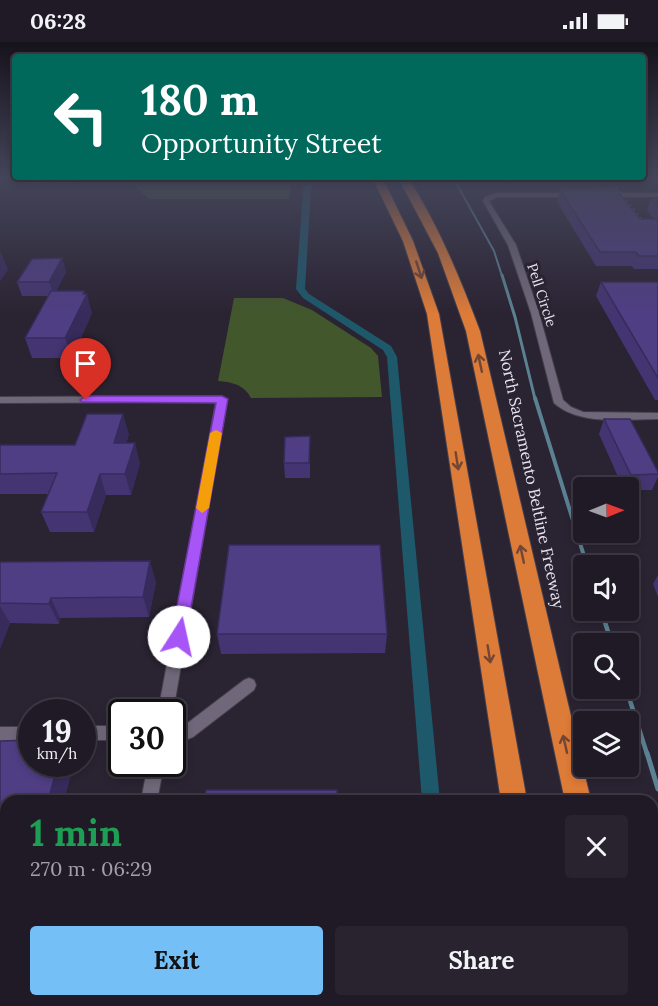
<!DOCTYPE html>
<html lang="en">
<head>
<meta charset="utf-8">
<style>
  :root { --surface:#201a26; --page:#28232e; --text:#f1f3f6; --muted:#a2a1a7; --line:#3d3843; --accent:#74c0f6 }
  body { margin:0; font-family:Lora,serif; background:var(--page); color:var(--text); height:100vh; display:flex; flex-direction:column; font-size:22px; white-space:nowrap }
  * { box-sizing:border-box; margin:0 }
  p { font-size:20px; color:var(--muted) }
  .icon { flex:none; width:33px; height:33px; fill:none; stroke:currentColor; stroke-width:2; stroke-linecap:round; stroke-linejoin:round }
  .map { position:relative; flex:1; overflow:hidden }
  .sheet { position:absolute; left:0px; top:753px; width:658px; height:212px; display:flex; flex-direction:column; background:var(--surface); border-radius:18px 18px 0 0; box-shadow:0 3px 9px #0003,0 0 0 2px var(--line) }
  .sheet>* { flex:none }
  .banner { position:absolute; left:12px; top:12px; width:634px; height:126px; border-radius:6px; box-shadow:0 3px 9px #0003,0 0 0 2px var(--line); background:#00695c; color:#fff; overflow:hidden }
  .needle { width:39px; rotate:89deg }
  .buttons { position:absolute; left:573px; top:435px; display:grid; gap:12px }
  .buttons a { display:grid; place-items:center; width:66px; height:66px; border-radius:6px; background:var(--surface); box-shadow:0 3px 9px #0003,0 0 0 2px var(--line); font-size:30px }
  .speed { position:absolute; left:18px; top:657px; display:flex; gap:12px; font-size:30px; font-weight:700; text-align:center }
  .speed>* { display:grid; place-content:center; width:78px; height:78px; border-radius:50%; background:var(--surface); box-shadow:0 3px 9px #0003,0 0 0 2px var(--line); line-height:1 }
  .speed small { font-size:15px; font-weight:400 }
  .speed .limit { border:3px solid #111; border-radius:9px; background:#fff; color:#111 }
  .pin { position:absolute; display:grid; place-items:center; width:51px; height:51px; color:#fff; margin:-62px -26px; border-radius:50% 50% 50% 0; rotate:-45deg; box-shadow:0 0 6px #0007 }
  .pin .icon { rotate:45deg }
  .me { position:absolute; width:66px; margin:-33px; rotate:10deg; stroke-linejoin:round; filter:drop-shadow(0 0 4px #0008) }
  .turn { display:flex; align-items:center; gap:21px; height:126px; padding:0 30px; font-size:27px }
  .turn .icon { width:78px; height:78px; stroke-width:2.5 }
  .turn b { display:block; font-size:42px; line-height:51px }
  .round { display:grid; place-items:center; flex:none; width:63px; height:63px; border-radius:6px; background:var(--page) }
  .summary { display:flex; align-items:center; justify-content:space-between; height:102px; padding:0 30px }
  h1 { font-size:36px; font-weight:700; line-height:45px; color:#1e9e55 }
  .primary-button { display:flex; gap:12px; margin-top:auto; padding:12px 30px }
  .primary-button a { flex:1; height:69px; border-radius:6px; background:var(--accent); color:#111; font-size:24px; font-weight:700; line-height:69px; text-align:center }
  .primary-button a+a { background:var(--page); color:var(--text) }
  .status { display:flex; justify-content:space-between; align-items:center; height:42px; padding:0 30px; background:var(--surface); direction:ltr }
  .status svg { height:16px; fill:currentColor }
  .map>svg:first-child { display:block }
  .green { fill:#42572c }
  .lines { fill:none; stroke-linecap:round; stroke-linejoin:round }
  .stream-far4 { stroke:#5a8292; stroke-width:2 }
  .stream-far3 { stroke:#5a8292; stroke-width:3 }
  .stream-far2 { stroke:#5a8292; stroke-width:4 }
  .stream-far1 { stroke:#5a8292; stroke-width:4.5 }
  .stream { stroke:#5a8292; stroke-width:5 }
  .canal { fill:#1d586b; fill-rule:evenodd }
  .minor-casing { stroke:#46404d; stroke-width:2 }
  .motorway-casing { stroke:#46404d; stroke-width:2 }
  .minor { fill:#70687a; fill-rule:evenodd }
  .motorway { fill:#dd7b38; fill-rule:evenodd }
  .rail { stroke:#8d8894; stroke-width:2; stroke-dasharray:1.5 4; stroke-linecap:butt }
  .wall { fill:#443572 }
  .shaded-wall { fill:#372b5c }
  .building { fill:#4f3e84; stroke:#372b5c; stroke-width:1.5 }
  .oneway { stroke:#724634 }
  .route { fill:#a855f7; stroke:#6d37a1; stroke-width:1.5 }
  .slow { fill:#f59e0b }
  .labels { text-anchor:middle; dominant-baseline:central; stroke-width:6; stroke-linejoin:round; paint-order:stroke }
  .far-street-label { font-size:14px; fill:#e8e4ee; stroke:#2a2332 }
  .street-label { font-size:16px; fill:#e8e4ee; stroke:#2a2332 }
</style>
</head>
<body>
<div class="status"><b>06:28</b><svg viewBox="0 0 49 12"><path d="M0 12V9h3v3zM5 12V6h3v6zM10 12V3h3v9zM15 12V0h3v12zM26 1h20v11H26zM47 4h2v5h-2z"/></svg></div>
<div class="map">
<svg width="658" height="964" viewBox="0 0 658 964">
  <rect width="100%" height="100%" fill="#2a2332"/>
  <path class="green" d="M114,137H292L289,157H149L132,141L128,140L19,142Z
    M234,256H283L312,268L371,306L378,314L382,355L251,356C244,343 233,340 218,339Z"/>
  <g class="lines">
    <path class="stream-far4" d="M454,137L494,209L502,234"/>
    <path class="stream-far3" d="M502,233L515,275L535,357"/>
    <path class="stream-far2" d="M535,356L584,514"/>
    <path class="stream-far1" d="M583,512L587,524
      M601,568L612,602
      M626,646L647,712"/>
    <path class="stream" d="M647,711L658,747"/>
    <path class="canal" d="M309,137H315L311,148L305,247L309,252L391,304L397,315L440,759H422L387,315L383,308L303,256L296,247L303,148Z
      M437,958H459V964H437Z"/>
    <g class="minor-casing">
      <path id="minor" d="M0,137H5L0,139Z
        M10,137H78L75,139L31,141Z
        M497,151H573L576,153L573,155H497L489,159L516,203L539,271L563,358L571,365L583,370L658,371V377C625,377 580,384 554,361L531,271L508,203L483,159L485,155Z
        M658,151V155H605L602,153L605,151Z
        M222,354L227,357L173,670H158L216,360L0,361V355Z
        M249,636L254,638L256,643L254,648L193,695L188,697H172V683H185L244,638Z
        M82,684H122V698H82Z
        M0,685H32V699H0Z
        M148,722H164L157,759H141Z
        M103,958H123L122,964H102Z"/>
    </g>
    <g class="motorway-casing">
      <path id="motorway" d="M373,137H383L413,199L439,272L527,759H501L427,272L403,199Z
        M399,137H409C439,185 460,236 480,289L591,759H565L466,289L438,211Z
        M531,958H561L562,964H532Z
        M612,958H642L644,964H614Z"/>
    </g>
    <use href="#minor" class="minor"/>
    <use href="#motorway" class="motorway"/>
    <path class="rail" d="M609,137L658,199"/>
  </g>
  <path class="wall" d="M560,148L640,177H654L647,168L651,156H658V227H634L632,224H596L557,160Z
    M62,216L66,230L56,249H84L92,271L72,316H32L25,296L49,254H22L17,240Z
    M601,240H658V358H655L596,254Z
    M604,377L658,430V435L652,448H628V446H623L599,392Z
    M129,392L126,401L140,421L131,453H106L94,490H50L41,470L48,452H0V403H75Z
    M310,394V436H285L284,421Z
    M0,520L156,540L149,575L60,576L59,582L10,581L0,607Z
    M658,533V555L653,542Z
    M217,592H387L385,611L221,612Z"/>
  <path class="shaded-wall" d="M1,210L8,228L0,239V211Z
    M62,216L66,230L54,254L49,240Z
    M84,249L86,254L87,252L92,271L72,316L65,296Z
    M123,372L129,392L120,421L114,401Z
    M135,401L140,421L131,453L125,432Z
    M100,432L106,453L94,490L87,470Z
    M150,519L156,540L149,575L143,555Z
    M51,556L60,576L59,582L49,562Z
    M0,564L10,581L0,607Z
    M58,722H74L64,759H48Z
    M6,842V958H11L9,964H0V862Z"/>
  <path class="building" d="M616,147L640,177H658V214H639L636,210H600L560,148Z
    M651,156H658V164Z
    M62,216L49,240H17L32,217Z
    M601,240H658V336Z
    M51,249H84L83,252H87L65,296H25Z
    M87,372H123L114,401H135L125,432H100L87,470H41L57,431L0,432V403H75Z
    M604,377H630L658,430V432L631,433Z
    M310,394L309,421H284L285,395Z
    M229,503H380L387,592H217Z
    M150,519L143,555L51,556L49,562L0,561V520Z
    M32,698V722H58L48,759H6V842L0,862V699Z
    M206,748H337V759H185L186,754H205Z
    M0,910H5L0,926Z"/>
  <defs><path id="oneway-shaft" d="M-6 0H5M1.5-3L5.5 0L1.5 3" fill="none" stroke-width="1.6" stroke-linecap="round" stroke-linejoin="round" transform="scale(1.5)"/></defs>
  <g class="oneway">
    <use href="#oneway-shaft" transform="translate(419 228) rotate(72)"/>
    <use href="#oneway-shaft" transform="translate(480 321) rotate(-102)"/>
    <use href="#oneway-shaft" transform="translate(457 419) rotate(81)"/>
    <use href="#oneway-shaft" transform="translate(522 512) rotate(-102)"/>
    <use href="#oneway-shaft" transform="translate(489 612) rotate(81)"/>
    <use href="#oneway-shaft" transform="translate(565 702) rotate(-103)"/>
  </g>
  <linearGradient id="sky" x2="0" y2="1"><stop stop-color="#17131c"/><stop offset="0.5" stop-color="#44455a"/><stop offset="1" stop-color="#44455a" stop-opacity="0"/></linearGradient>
  <rect width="658" height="272" fill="url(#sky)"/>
  <path class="route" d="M86,354H222L228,357L185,600L179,602L173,600L171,595L216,361L82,360L80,358Z"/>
  <path class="slow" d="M216,388L222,391L209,466L202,471L196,466L210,391Z"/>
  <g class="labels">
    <g class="far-street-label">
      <text transform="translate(542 253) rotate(72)">Pell Circle</text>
    </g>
    <g class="street-label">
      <text transform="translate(532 437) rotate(78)">North Sacramento Beltline Freeway</text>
    </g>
  </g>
</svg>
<div class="buttons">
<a><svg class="needle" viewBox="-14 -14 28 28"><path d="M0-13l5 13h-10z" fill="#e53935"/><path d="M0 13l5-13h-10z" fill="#a2a1a7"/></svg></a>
<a><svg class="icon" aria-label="sound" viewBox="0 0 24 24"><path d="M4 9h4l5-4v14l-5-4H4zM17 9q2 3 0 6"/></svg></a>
<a><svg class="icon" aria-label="search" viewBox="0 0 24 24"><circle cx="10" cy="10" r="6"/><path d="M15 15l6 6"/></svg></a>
<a><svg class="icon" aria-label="layers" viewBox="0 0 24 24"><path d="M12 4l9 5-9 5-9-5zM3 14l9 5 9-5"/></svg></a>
</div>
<div class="speed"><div>19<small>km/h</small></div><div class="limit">30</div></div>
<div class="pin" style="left:86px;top:358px;background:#d93025"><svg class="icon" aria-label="arrive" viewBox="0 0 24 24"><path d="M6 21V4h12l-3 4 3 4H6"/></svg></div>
<svg class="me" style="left:179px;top:595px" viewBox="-20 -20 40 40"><circle r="19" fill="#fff"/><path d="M0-13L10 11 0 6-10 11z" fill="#a855f7"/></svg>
<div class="banner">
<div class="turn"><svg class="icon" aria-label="left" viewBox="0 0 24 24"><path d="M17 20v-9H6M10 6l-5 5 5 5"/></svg><div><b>180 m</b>Opportunity Street</div></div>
</div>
<section class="sheet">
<div class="summary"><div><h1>1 min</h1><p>270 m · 06:29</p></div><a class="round"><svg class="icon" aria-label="close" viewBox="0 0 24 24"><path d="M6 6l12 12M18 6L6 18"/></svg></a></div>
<div class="primary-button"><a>Exit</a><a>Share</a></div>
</section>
</div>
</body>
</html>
